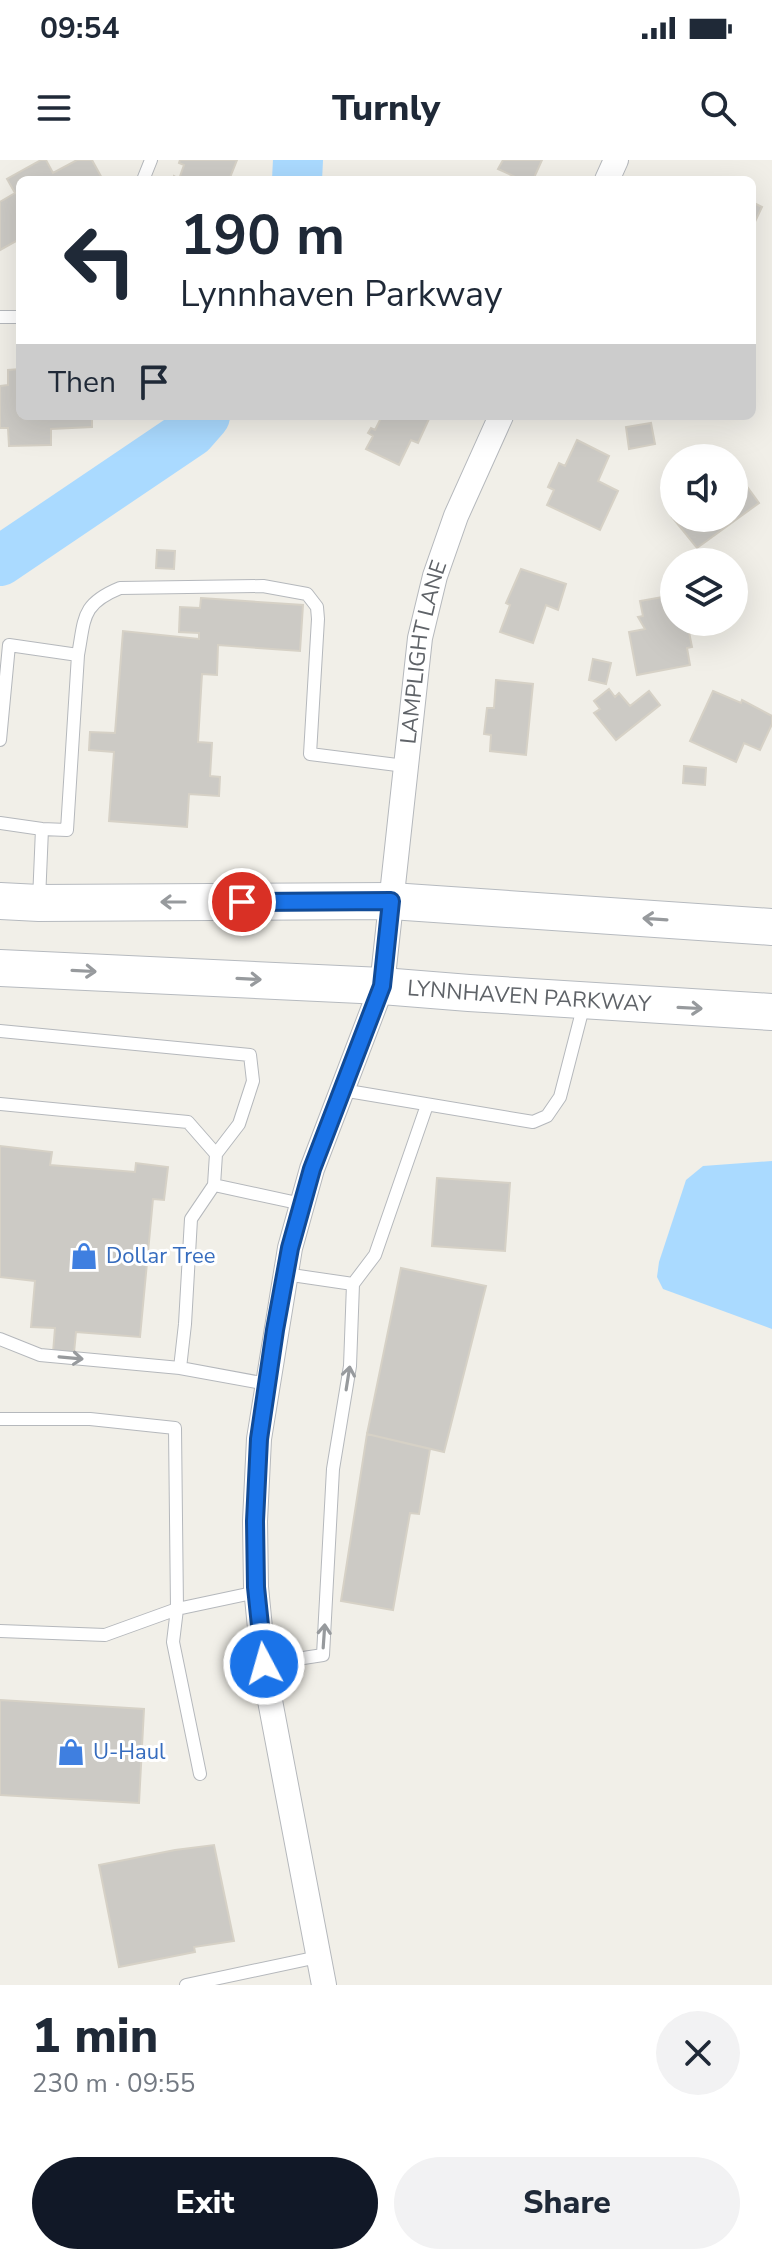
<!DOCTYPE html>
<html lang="en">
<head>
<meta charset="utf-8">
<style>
  :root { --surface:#fff; --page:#f2f2f3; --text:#1f2937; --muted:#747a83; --accent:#111827 }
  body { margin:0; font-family:"Nunito Sans",sans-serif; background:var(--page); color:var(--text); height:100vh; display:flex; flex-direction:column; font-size:30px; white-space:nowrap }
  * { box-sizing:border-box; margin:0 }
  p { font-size:26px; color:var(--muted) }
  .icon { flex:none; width:44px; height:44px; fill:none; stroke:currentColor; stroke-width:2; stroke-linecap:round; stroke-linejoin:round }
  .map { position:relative; height:1825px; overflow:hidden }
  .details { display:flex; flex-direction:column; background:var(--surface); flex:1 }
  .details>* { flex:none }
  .top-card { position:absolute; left:16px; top:16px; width:740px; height:244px; border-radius:12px; box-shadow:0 8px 32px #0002; background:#fff; color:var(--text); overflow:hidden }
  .buttons { position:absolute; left:660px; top:284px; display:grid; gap:16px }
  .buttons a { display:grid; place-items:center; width:88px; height:88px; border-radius:50%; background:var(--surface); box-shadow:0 8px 32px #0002; font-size:40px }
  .pin { position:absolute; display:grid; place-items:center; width:68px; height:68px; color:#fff; margin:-34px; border:4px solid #fff; border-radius:50%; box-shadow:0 2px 8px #0007 }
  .me { position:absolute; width:88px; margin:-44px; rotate:354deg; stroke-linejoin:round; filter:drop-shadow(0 0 6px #0008) }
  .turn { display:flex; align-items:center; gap:28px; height:168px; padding:0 32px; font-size:36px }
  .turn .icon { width:104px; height:104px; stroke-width:2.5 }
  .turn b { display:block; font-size:56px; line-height:68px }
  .then { display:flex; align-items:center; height:76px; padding:0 32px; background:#0003; gap:16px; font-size:30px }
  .round { display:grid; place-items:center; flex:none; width:84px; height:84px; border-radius:42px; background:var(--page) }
  .summary { display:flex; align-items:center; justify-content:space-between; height:136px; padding:0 32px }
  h1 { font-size:48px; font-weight:800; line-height:60px }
  .action { display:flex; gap:16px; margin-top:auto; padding:16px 32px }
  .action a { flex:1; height:92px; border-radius:48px; background:var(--accent); color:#fff; font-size:32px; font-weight:800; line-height:92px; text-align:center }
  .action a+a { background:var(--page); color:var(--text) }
  .status { display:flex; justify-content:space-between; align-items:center; height:56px; padding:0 40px; background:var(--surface); direction:ltr }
  .status svg { height:22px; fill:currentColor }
  header { display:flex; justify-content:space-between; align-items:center; height:104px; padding:0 32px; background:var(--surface); font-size:36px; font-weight:800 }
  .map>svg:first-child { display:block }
  .water { fill:#aadaff }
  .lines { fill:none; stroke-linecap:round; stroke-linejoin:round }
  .river { stroke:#aadaff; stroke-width:50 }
  .building { fill:#cccac5; stroke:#d6d1c6; stroke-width:2 }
  .service-casing { stroke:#b5b8bc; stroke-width:14 }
  .minor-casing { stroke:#b5b8bc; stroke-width:26 }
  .secondary-casing { stroke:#b6babf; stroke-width:38 }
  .service { stroke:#fff; stroke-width:12 }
  .minor { stroke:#fff; stroke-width:24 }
  .secondary { stroke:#fff; stroke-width:36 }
  .oneway { stroke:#979a9d }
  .route-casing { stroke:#114b97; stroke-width:20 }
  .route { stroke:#1a73e8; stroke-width:14 }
  .labels { text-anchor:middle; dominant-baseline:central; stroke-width:6; stroke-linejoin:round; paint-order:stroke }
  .street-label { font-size:22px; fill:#5f6368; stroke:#fff }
  .shop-label { font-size:22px; fill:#366cbe; stroke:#fff; text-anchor:start }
</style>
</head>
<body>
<div class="status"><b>09:54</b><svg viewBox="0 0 49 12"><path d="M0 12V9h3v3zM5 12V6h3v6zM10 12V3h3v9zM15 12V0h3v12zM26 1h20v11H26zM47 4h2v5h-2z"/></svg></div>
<header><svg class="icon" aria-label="menu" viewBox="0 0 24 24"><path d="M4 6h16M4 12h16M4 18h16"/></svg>Turnly<svg class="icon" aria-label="search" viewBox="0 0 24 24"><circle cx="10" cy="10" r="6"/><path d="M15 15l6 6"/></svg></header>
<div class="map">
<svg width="772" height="1825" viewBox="0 0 772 1825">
  <rect width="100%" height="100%" fill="#f1efe8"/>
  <path class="water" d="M772,1001V1169L663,1129L657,1117L659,1102L686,1020L703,1006Z"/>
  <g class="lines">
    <path class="river" d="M297,20L298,0
      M0,401L191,272L205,256"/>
  </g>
  <path class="building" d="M41,0H46L53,13L77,0H92L103,20H20V79L0,90V42L15,33L7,19Z
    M180,0H237L229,20H173L174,16L179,19L184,5L179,3Z
    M503,0H542L533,20H522L498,9Z
    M752,42L762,47L752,68Z
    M20,209V256H92V267L51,269V285L9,286L8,268H0V226L8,225V210Z
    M382,256H423L429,259L418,283L411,280L399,305L366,289L373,276L368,273L371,268L375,270Z
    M651,263L655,284L629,289L626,267Z
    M577,280L609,296L598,321L618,331L600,370L547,345L554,330L548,327L559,303L565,306Z
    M735,310L759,343L697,388L672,357L674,356V358H734Z
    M157,390L175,391L174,409L156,408Z
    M521,409L566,424L558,450L546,445L533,483L500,472L510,445L506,443Z
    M674,435V462H687L692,487L687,488L690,505L637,515L629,472L645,469L638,457L643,456L640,441Z
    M201,438L303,445L300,491L218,485L217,515L202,514L198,582L212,583L210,616L220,617L219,636L189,634L187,667L109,661L114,592L89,590L90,572L115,573L123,471L199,479V473L179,472L180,447L200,448Z
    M593,499L611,503L606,524L589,520Z
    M496,520L533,524L526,595L490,591L491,575L484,574L487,548H494Z
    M609,529L615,537L619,533L630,546L649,531L660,545L616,580L594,553L600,549L594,541Z
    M713,531L741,543L742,540L772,556V564L760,590L744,583L736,602L690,581Z
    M684,606L706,608L705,625L683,623Z
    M0,986L52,992L50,1005L135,1012L136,1003L168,1007L164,1040L153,1039L140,1177L76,1172L74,1193H53L55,1168L31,1167L35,1121L0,1117Z
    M437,1018L510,1023L505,1091L432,1086Z
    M401,1108L486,1126L444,1292L367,1274Z
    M367,1274L430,1289L419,1354L410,1353L393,1450L341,1441Z
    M0,1540L144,1549L139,1643L0,1635Z
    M214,1685L234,1781L194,1787L195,1792L119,1807L99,1705L175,1690Z"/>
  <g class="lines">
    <g class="service-casing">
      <path id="service" d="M143,20L151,0
        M0,157H20
        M78,495C85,458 81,444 120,428L263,426L307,434L317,447L318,459L310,594L405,606
        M0,580L9,485L78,495L67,670L42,669L0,663
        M39,740L42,669
        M0,871L250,895L253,921L239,964L216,994L214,1025L302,1044
        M342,930L533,962L547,956L560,937L584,844
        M0,944L188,962L216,994
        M353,1124L375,1095L427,945
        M0,1179L40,1195L180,1208L267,1224
        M180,1208L185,1164L191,1059L214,1025
        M0,1259H90L175,1268L177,1449L173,1482L200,1614
        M0,1471L105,1475L177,1449L257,1432
        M264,1504L323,1495L333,1309L350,1206L353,1124L285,1114
        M186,1825L318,1797"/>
    </g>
    <g class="minor-casing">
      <g id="minor">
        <path d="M607,20L616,0"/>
        <path id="s1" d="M324,1825L264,1509L256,1427L255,1361L259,1279L290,1088L312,1009L382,826L420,478L435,416L456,356L501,256"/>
      </g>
    </g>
    <g class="secondary-casing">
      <g id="secondary">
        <path d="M0,741L39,743L391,741L772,767"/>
        <path id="s2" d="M0,808L382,826L469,833L772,852"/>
      </g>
    </g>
    <use href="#service" class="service"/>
    <use href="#minor" class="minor"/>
    <use href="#secondary" class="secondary"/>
  </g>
  <defs><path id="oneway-shaft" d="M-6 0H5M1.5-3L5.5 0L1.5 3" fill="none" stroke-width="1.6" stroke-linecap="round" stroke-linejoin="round" transform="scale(2)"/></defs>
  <g class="oneway">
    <use href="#oneway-shaft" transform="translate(173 742) rotate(180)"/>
    <use href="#oneway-shaft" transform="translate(655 759) rotate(-176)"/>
    <use href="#oneway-shaft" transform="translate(84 811) rotate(3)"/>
    <use href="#oneway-shaft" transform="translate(249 819) rotate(3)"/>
    <use href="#oneway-shaft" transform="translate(690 848) rotate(3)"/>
    <use href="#oneway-shaft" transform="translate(71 1198) rotate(5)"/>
    <use href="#oneway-shaft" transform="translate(348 1218) rotate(-81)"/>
    <use href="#oneway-shaft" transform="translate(324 1476) rotate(-86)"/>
  </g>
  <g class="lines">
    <g class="route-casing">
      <path id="route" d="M242,742L391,741L382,826L312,1009L290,1088L275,1170L259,1279L255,1361L256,1427L264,1504"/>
    </g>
    <use href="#route" class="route"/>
  </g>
  <defs>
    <g id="shop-bare" transform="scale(2.16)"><path d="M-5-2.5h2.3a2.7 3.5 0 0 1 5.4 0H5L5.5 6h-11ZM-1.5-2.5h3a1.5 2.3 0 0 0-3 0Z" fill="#3f7fe0" stroke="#fff" stroke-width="2.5" paint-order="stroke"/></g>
  </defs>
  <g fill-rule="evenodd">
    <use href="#shop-bare" x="84" y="1096"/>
    <use href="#shop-bare" x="71" y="1592"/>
  </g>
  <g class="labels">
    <g class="street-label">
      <text stroke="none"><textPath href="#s1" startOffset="1360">LAMPLIGHT LANE</textPath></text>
      <text stroke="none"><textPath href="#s2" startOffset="530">LYNNHAVEN PARKWAY</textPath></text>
    </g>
    <g class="shop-label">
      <text x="106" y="1096">Dollar Tree</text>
      <text x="93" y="1592">U-Haul</text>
    </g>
  </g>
</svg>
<div class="buttons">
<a><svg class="icon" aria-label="sound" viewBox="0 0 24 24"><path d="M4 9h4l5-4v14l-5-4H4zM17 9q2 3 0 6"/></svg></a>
<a><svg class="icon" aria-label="layers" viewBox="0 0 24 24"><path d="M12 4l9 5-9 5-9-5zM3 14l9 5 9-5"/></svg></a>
</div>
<div class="pin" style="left:242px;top:742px;background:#d93025"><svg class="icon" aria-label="arrive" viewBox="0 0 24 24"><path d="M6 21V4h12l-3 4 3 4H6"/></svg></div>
<svg class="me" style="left:264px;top:1504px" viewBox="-20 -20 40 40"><circle r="17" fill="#1a73e8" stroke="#fff" stroke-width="3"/><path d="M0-11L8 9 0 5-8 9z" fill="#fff"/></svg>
<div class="top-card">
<div class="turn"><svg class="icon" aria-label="left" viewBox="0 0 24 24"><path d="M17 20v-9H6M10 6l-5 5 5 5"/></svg><div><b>190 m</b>Lynnhaven Parkway</div></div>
<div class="then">Then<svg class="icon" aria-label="arrive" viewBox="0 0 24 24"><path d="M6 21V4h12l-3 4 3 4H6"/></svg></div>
</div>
</div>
<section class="details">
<div class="summary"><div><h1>1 min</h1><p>230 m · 09:55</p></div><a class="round"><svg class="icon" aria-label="close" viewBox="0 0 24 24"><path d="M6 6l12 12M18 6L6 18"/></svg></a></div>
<div class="action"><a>Exit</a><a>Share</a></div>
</section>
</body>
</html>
